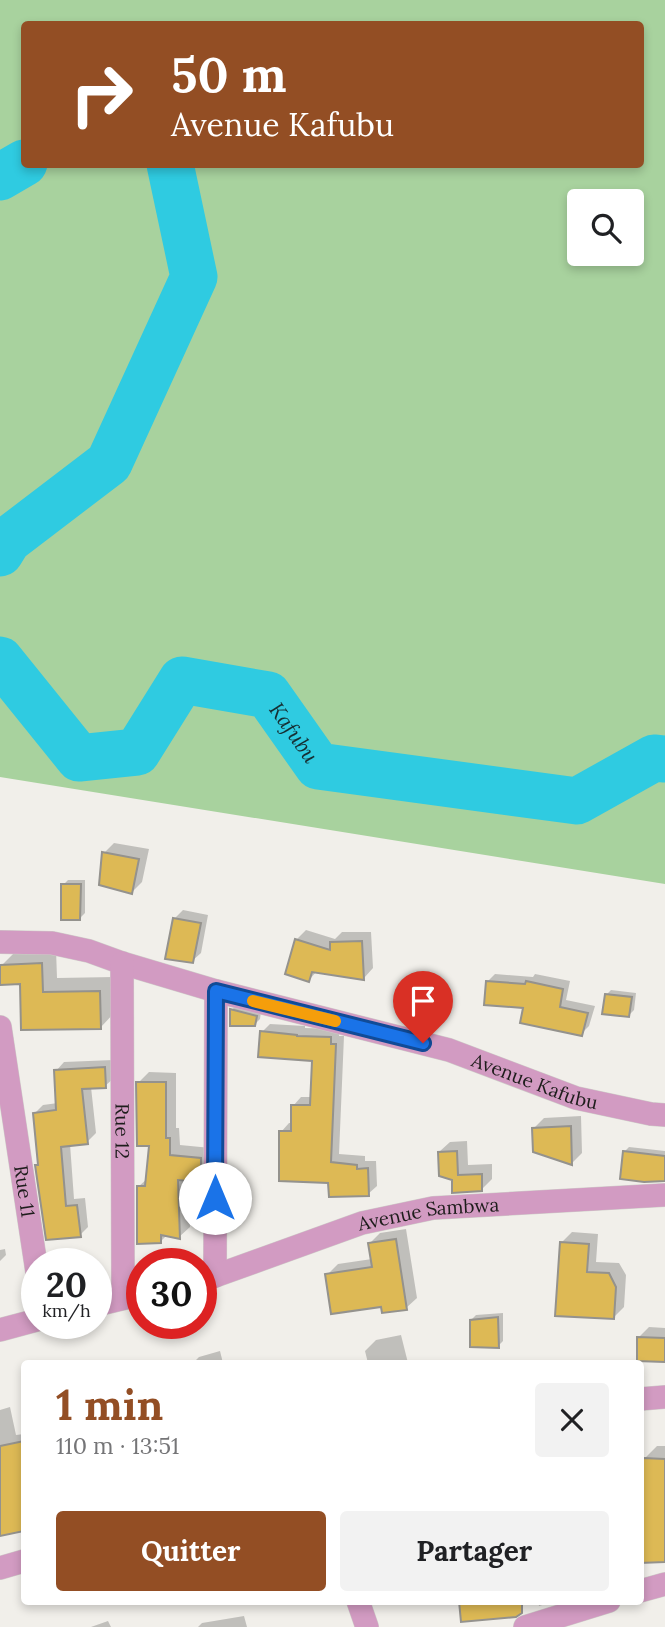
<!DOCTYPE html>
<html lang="fr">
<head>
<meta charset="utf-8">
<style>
  :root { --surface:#fff; --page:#f2f2f2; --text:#202124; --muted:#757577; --accent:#934e24 }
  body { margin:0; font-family:Lora,serif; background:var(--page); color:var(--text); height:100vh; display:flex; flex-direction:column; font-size:26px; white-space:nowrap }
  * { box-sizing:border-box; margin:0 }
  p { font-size:23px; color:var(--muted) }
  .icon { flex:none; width:38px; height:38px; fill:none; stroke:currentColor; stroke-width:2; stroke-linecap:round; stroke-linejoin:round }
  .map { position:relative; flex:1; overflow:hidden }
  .sheet { position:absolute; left:21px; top:1360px; width:623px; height:245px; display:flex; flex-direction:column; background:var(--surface); border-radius:7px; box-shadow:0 4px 10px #0003 }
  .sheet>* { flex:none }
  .banner { position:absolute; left:21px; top:21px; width:623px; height:147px; border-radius:7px; box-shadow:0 4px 10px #0003; background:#934e24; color:#fff; overflow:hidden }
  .fabs { position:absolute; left:567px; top:189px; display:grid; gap:14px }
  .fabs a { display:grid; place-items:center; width:77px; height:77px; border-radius:7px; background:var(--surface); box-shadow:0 4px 10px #0003; font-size:35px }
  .speed { position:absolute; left:21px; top:1248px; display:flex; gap:14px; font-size:35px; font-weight:700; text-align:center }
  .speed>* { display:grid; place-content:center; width:91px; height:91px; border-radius:50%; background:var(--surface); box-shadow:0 4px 10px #0003; line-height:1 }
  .speed small { font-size:18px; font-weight:400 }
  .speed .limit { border:10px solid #d22; background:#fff; color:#111 }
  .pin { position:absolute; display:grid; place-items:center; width:60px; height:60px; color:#fff; margin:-72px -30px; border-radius:50% 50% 50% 0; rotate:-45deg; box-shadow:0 0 7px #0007 }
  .pin .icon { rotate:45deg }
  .me { position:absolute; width:77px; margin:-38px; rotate:0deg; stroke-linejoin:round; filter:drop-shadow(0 0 5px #0008) }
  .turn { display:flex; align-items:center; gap:24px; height:147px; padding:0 35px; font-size:32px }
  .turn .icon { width:91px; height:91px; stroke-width:2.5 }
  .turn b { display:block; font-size:49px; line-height:60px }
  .round { display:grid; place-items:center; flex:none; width:74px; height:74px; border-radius:7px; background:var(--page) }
  .headline { display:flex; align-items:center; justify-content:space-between; height:119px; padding:0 35px }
  h1 { font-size:42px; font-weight:700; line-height:52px; color:var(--accent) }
  .primary-button { display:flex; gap:14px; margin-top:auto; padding:14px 35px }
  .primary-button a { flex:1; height:80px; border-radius:7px; background:var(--accent); color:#fff; font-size:28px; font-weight:700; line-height:80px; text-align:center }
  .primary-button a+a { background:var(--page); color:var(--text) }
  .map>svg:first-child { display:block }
  .green { fill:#a8d29e; fill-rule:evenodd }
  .shadow { fill:#0003 }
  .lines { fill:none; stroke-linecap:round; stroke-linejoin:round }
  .river { stroke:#2fcbe1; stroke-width:47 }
  .building { fill:#ddb955; stroke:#94928d; stroke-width:2 }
  .street-casing { stroke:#cfcdc9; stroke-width:24 }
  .street { stroke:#d29bc2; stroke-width:23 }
  .route-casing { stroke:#114b97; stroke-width:18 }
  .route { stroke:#1a73e8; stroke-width:12 }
  .slow { stroke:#f59e0b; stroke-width:12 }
  .labels { text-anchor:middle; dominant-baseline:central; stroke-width:7; stroke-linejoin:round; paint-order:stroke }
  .street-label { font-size:19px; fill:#1e1d1c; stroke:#fefcf7 }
  .water-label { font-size:21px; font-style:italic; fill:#162e32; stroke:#fefcf7 }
</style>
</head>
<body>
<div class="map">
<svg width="665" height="1627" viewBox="0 0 665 1627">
  <rect width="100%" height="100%" fill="#f1efea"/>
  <path class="green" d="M0,0H665V884L0,777ZM24,24H640V164H24ZM579,201H632V254H579Z"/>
  <path class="shadow" d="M114,843L149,849L142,882L132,892L104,853Z
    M68,880H85V913L80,918L63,885Z
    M183,910L208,915L201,953L192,961L174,919Z
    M306,930L335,939L342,932H371L373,968L364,978L317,971L309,980L296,940Z
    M56,949L57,978L114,977L115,1012L101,1027L22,982L1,966L15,952Z
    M495,974L533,977L535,974L570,981L566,1000L595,1006L589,1026L581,1034L525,1006L487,982Z
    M611,990L636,993L634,1010L629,1015L606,995Z
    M236,1005L261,1011L260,1019L255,1024L232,1010Z
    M270,1024L305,1026V1028L339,1029V1036H344L339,1154L365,1156V1161H376L377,1186L368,1194L330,1182L281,1132L289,1123H293V1106L301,1097H312L314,1060L262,1032Z
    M113,1060L114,1078L105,1086L91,1087L96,1133L87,1142L70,1144L74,1199L85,1198L88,1227L80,1235L37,1166L40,1163L35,1113L43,1105L58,1103L56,1071L64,1062Z
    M149,1072L176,1073V1128H179L180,1145L211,1148V1169L201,1180L188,1179L190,1227L179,1237L167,1235L161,1241L138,1187L148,1178L151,1145L138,1083Z
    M581,1116L582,1153L572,1163L534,1128L544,1118Z
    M467,1141L468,1165L492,1164V1179L482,1189L454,1179L439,1152L450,1142Z
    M629,1147L665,1151V1180L624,1152Z
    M406,1229L417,1298L406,1308L383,1305L327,1275L338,1264L372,1259L370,1243L380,1233Z
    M572,1232L598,1234L596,1262L619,1263L626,1275L624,1307L614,1317L561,1243Z
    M5,1249L6,1255L0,1261V1250Z
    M503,1313V1341L498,1346L471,1320L476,1315Z
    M649,1327L665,1328V1360L638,1338Z
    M401,1335L408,1363H368L365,1351L376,1340Z
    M220,1351L223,1363H193L199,1357Z
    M10,1407L16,1435L24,1434V1529L0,1534V1410Z
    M657,1446H665V1561L644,1459Z
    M538,1601H555L539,1606Z
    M244,1616L247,1627H198L202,1623Z
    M108,1621L111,1627H91Z"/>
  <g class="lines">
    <g class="river">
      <path d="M0,177L24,163"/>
      <path d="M0,553L8,540L109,463L194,277L170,164"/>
      <path id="s1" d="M0,660L79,758L137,752L182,680L268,695L318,766L577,801L654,758L665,759"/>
    </g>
  </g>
  <path class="building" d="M102,852L139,859L132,894L99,885Z
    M61,884H81L80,920H61Z
    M173,918L201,923L193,963L165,959Z
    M295,939L330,950V942L362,941L364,980L312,972L309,982L285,974Z
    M42,963L43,992L100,991L101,1029L21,1030L20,984L0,985V965Z
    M486,981L525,984L526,981L563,989L560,1007L588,1013L582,1036L520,1023L523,1008L484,1005Z
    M605,994L632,997L629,1017L602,1014Z
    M230,1009L257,1016L255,1026H230Z
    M260,1031L297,1035V1036L331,1037V1044H336L331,1162L357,1165V1169L368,1168L369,1196L329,1197L328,1183L279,1181V1131H291V1105H310L312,1061L258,1057Z
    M105,1067L106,1088L82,1089L88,1144L61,1147L66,1206L77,1205L81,1237L46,1240L35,1165H38L33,1113L56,1110L54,1070Z
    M136,1082H166V1138H170V1155L201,1158V1182L178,1180L180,1239L161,1235V1243L137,1244V1186H145L149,1146H137Z
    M571,1126L572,1165L533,1152L532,1128Z
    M457,1151L458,1175L482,1174V1191L452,1193V1180L439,1176L438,1152Z
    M623,1151L665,1156V1181L644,1182L620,1179Z
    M396,1239L407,1310L382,1313L381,1307L331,1314L325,1274L372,1267L368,1243Z
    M560,1242L589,1244L587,1272L609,1273L616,1287L614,1319L555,1316Z
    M498,1317L499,1348L470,1347V1320Z
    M637,1337L665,1338V1362L637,1361Z
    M24,1441V1531L0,1536V1446Z
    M643,1458L665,1459V1562L640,1563V1489H642Z
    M459,1601H522V1613L516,1617L461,1622Z"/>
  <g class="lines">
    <g class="street-casing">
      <g id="street">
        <path id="s2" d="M0,942L52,943L89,951L122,963L216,991L449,1050L576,1098L651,1114L665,1115"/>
        <path id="s3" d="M122,963L123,1298"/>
        <path id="s4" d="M0,1027L37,1272"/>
        <path d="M215,1276L216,991"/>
        <path id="s5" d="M201,1279L215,1276L362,1223L433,1208L665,1195"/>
        <path d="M96,1305L142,1294"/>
        <path d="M0,1330L37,1320"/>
        <path d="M640,1399L665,1397"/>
        <path d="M0,1568L24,1561"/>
        <path d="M640,1591L665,1584"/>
        <path d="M358,1601L367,1627"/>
        <path d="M525,1627L609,1601"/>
      </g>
    </g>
    <use href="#street" class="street"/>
  </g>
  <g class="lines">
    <g class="route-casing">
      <path id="route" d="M215,1198L216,991L423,1043"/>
    </g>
    <use href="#route" class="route"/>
    <path class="slow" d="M253,1001L335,1021"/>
  </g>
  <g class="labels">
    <g class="street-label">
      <text stroke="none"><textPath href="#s2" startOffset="555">Avenue Kafubu</textPath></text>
      <text stroke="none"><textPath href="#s3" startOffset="168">Rue 12</textPath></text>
      <text stroke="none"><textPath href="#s4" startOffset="166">Rue 11</textPath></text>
      <text stroke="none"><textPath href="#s5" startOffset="238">Avenue Sambwa</textPath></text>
    </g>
    <g class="water-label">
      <text stroke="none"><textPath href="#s1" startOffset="402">Kafubu</textPath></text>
    </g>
  </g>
</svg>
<div class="fabs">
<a><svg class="icon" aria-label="search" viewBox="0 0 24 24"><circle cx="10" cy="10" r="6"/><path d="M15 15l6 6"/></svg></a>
</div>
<div class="speed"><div>20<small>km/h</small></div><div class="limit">30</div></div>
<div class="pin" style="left:423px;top:1043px;background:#d93025"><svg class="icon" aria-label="arrive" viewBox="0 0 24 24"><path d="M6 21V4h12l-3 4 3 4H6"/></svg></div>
<svg class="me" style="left:215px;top:1198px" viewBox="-20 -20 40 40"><circle r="19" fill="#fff"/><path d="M0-13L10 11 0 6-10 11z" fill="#1a73e8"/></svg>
<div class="banner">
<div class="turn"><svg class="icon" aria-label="right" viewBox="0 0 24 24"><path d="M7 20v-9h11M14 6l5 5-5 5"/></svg><div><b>50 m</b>Avenue Kafubu</div></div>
</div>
<section class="sheet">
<div class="headline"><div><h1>1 min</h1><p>110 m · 13:51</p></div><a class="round"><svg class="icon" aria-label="close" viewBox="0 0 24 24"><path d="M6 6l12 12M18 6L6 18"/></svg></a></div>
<div class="primary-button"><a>Quitter</a><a>Partager</a></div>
</section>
</div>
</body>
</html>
